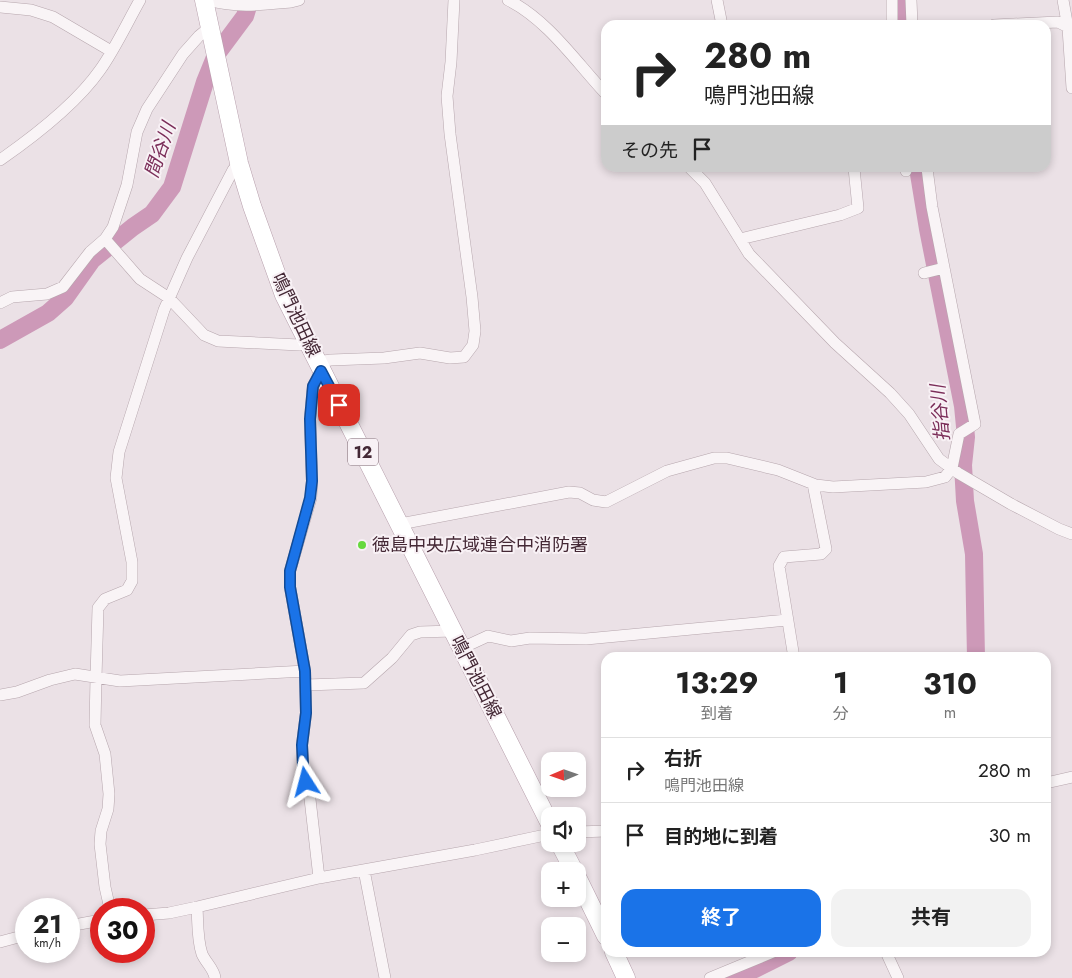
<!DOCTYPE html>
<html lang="ja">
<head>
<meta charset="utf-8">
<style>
  :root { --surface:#fff; --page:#f2f2f2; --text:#222; --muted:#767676; --line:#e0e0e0; --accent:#1a73e8 }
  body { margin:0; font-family:Jost,"Noto Sans JP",sans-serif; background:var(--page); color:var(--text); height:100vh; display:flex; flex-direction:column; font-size:19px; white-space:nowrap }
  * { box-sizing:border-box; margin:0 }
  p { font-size:16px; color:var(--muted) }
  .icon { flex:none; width:28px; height:28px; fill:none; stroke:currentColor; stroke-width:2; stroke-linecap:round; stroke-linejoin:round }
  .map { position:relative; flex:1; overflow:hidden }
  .details { position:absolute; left:601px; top:652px; width:450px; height:305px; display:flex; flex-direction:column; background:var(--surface); border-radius:15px; box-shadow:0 2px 8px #0003 }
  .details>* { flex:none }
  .banner { position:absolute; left:601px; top:20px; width:450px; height:152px; border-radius:15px; box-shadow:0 2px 8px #0003; background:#fff; color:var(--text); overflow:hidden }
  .needle { width:32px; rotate:268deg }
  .controls { position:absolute; left:541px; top:752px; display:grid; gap:10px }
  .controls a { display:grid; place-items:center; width:45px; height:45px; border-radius:10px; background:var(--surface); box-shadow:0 2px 8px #0003; font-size:25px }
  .speed { position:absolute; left:15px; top:898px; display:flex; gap:10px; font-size:25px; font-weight:700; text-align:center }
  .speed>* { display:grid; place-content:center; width:65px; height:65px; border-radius:50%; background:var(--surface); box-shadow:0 2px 8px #0003; line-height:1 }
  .speed small { font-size:12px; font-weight:400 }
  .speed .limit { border:8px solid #d22; background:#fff; color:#111 }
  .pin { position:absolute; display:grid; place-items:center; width:42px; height:42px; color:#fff; margin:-21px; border-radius:10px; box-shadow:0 2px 8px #0006 }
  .me { position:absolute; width:55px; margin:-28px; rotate:351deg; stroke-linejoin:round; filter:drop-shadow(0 0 4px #0008) }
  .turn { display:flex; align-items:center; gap:18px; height:105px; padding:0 20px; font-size:22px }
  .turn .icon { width:65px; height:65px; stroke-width:2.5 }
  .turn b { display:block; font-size:35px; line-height:42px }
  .then { display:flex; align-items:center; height:48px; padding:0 20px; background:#0003; gap:10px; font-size:19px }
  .eta { display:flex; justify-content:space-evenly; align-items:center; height:85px; text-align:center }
  .eta b { font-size:30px; font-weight:700; line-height:35px }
  .primary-button { display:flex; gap:10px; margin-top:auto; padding:10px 20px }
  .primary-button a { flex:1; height:58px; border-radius:15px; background:var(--accent); color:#fff; font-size:20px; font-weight:700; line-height:58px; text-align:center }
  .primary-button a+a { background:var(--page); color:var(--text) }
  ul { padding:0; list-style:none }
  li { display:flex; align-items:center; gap:15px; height:65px; padding:0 20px; border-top:1px solid var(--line) }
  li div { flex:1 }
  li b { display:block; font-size:19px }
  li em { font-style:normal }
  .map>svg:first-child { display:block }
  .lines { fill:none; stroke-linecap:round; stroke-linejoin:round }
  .river { stroke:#cd99b8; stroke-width:18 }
  .street-casing { stroke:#b6a6ad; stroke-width:12 }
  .primary-casing { stroke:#b79fac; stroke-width:19 }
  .street { stroke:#f9f4f6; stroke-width:11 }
  .primary { stroke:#fff; stroke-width:18 }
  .route-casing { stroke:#114b97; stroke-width:12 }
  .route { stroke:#1a73e8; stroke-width:9 }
  .poi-dot { fill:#66d93d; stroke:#f8f1f5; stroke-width:2 }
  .labels { text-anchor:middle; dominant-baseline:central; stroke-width:4; stroke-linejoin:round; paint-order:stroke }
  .shield { fill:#f8f1f5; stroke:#7a646f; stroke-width:1 }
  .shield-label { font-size:16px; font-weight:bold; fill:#442835 }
  .street-label { font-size:18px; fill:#442835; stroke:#f8f1f5 }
  .poi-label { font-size:18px; fill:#442835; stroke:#f8f1f5; text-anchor:start }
  .water-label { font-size:19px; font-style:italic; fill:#7b2e59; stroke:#f8f1f5 }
</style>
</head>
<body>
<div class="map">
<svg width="1072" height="978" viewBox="0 0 1072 978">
  <rect width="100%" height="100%" fill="#ebe1e6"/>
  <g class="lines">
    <path class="river" d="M902,0V25
      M918,168L928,229L963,406L966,437L963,465L965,501L974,554L976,658
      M0,340L48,313L65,298L92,260L133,227L152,214L172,187L205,82L216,55L245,16L250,0
      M730,978L755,969L789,952"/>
    <g class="street-casing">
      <path id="street" d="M207,0C238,8 260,5 291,2L299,0
        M508,0C548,20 576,62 606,94
        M717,0L722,25
        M892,0V25
        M911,0L912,25
        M1063,0L1068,28L1072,88
        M0,7L31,10L53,17L111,51
        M994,25L1058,22L1072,29
        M0,160C33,137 77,103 100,70C115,49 127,23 140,0
        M690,168L705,183L749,254L835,343L890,393L909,414L939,459L958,473L1011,504L1059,529L1072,534
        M906,168V171
        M105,239L140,279L169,298L204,335L218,341L299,345L307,342
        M740,239L840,215L858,208L854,168
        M924,273L944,268
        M0,303L12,297L47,294L63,287L90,252L105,239L113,227L127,185L137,132L147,109L183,54L199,36L210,27
        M317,362L331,360L384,358L420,353L450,358L464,357L473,345L475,331L472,297L450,134L447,96L451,62L454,0
        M400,524L569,492L580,493L593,500L606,502L667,471L714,458H727L778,470L816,485L833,487L926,482L945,477L952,468L959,434L975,424L932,207L927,168
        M462,648L488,636L511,641L530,638L586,639L787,620
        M794,658L779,566L784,557L821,554L826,549L814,489L816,485
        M306,685L364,683L392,658L411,635L420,632L453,631
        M0,695L17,692L50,680L75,674L120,681L305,671
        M1046,783L1072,777
        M578,832L606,831
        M364,870L385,978
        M319,878L310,799L303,765L302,745L306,713L305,671L290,587V571L311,498L312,481L310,419L313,386L321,371
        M197,907C198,922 197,939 202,954C206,963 214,969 215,978
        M110,909L105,887L100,844L101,831L108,809L109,794L105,754L95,725L96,678L98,608L105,599L127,590L132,581V562L116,478L119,452L164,310L187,258L233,170L239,163
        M144,915L169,913L197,907L319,878L475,850L550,834
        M69,926L101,920
        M0,942L26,935
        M886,952L898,978
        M710,978L773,952"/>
    </g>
    <g class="primary-casing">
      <path id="primary" d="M204,0L239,163L252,206L284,295L550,824
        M560,844L574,871
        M578,879L606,936
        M614,952L626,978"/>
    </g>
    <use href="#street" class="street"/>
    <use href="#primary" class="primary"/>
  </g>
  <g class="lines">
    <g class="route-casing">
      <path id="route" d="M306,782L303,765L302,745L306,713L305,671L290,587V571L310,498L312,481L310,419L313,386L321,371L339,405"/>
    </g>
    <use href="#route" class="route"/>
  </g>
  <circle class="poi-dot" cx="362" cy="545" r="5"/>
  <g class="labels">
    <rect class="shield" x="348" y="438.5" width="30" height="27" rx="4"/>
    <g class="shield-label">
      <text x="363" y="452">12</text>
    </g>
    <g class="street-label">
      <text transform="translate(296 315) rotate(65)">鳴門池田線</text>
      <text transform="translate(476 677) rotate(63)">鳴門池田線</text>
    </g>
    <g class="poi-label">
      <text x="372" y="545">徳島中央広域連合中消防署</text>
    </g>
    <g class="water-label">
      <text transform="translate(160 150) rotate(-71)">間谷川</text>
      <text transform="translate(940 413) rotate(-95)">指谷川</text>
    </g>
  </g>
</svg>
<div class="controls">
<a><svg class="needle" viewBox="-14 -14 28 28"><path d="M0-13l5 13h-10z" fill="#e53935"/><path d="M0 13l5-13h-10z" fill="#767676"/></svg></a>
<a><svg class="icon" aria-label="sound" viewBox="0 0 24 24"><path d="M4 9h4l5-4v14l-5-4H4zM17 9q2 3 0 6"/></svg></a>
<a>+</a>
<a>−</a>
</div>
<div class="speed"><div>21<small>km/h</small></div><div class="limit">30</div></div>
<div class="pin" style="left:339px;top:405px;background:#d93025"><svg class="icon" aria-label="arrive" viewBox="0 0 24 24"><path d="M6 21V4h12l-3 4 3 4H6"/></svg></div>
<svg class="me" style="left:306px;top:782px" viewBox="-20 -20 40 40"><path d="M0-17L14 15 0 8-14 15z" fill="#1a73e8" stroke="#fff" stroke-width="4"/></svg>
<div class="banner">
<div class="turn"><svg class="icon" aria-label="right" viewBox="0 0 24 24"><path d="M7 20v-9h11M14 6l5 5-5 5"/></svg><div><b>280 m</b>鳴門池田線</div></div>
<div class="then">その先<svg class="icon" aria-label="arrive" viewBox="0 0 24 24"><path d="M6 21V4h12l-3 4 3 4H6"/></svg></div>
</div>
<section class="details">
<div class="eta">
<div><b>13:29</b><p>到着</p></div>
<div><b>1</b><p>分</p></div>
<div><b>310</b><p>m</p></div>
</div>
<ul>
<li><svg class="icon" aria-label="right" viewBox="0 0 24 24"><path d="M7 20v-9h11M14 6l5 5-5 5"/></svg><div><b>右折</b><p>鳴門池田線</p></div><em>280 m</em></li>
<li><svg class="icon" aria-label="arrive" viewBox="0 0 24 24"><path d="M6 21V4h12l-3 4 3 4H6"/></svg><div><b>目的地に到着</b></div><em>30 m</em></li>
</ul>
<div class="primary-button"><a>終了</a><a>共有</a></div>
</section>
</div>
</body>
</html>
